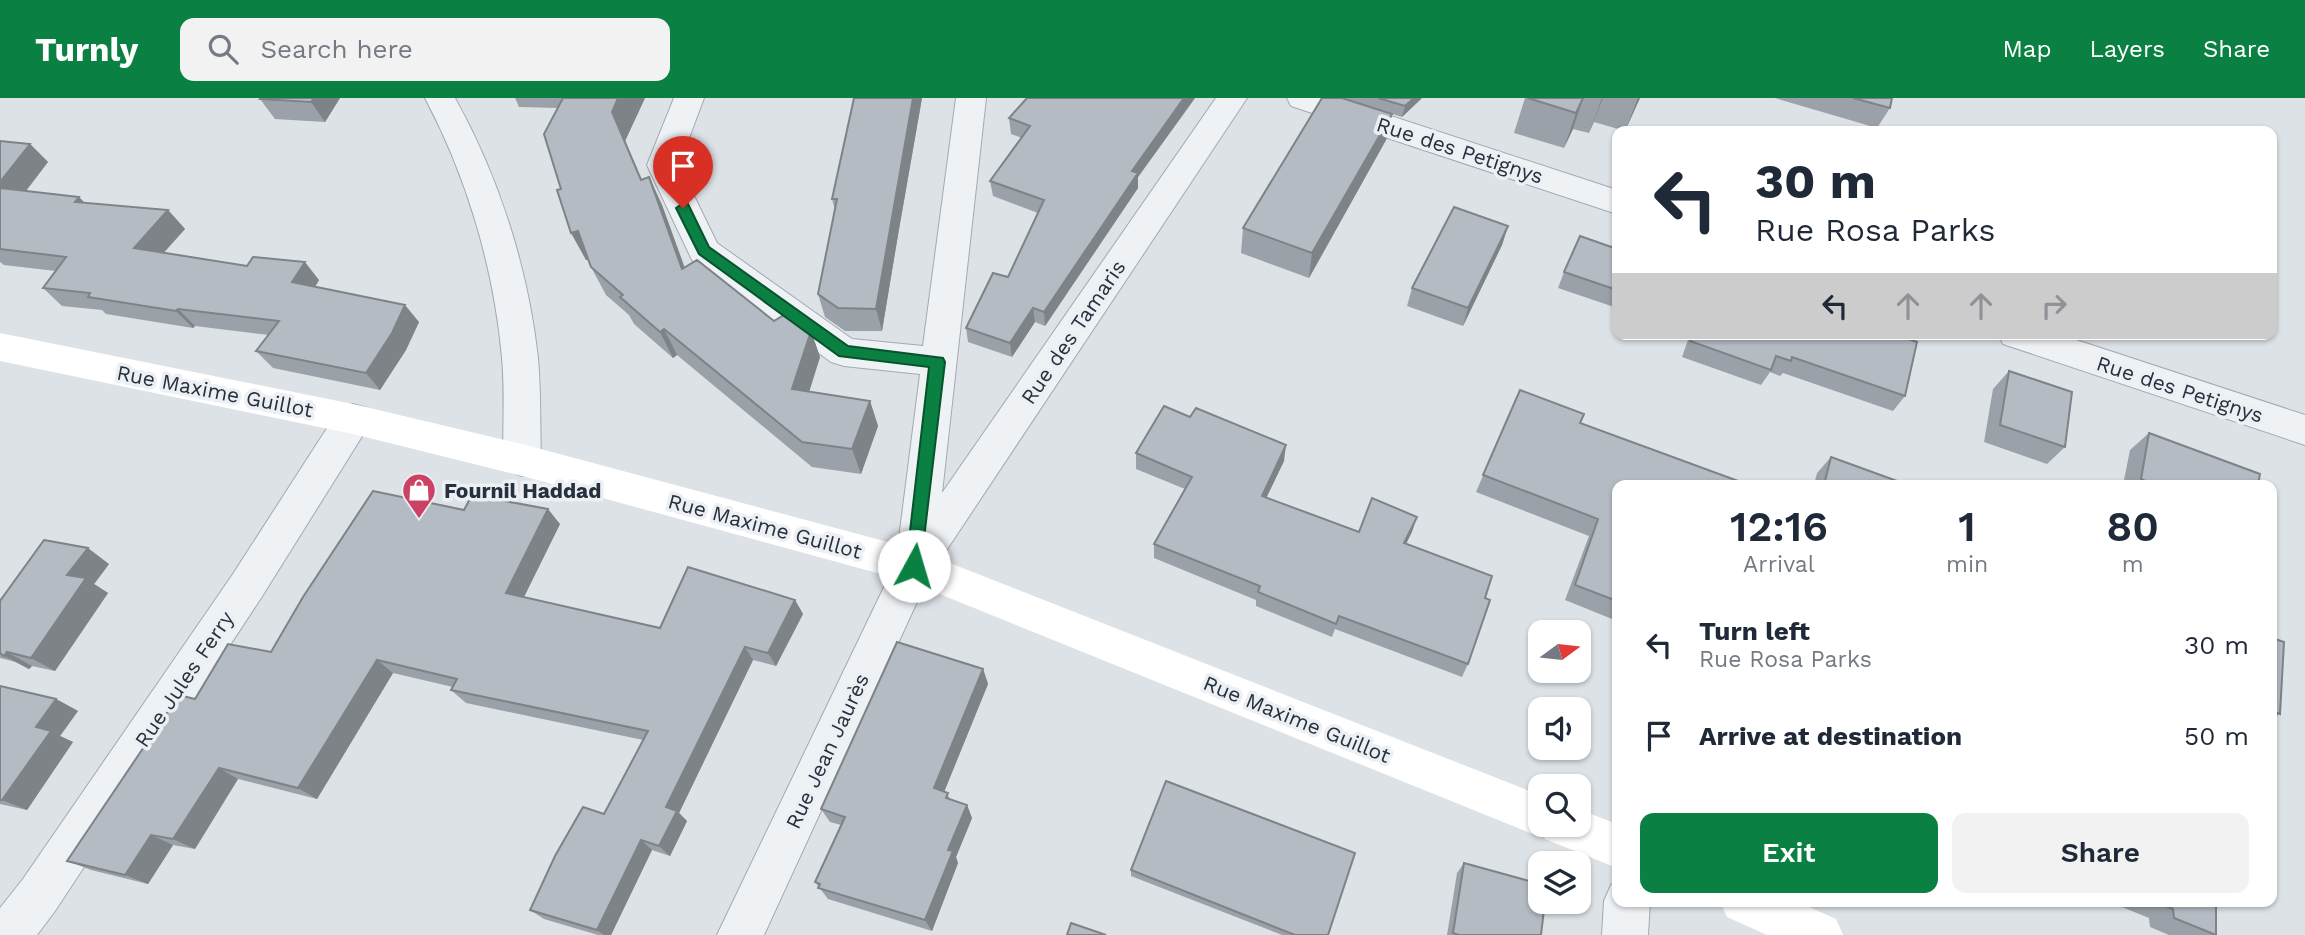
<!DOCTYPE html>
<html lang="en">
<head>
<meta charset="utf-8">
<style>
  :root { --surface:#fff; --page:#f2f2f3; --text:#1f2937; --muted:#747a83; --accent:#0b8043 }
  body { margin:0; font-family:"Work Sans",sans-serif; background:var(--page); color:var(--text); height:100vh; display:flex; flex-direction:column; font-size:26px; white-space:nowrap }
  * { box-sizing:border-box; margin:0 }
  p { font-size:23px; color:var(--muted) }
  .icon { flex:none; width:38px; height:38px; fill:none; stroke:currentColor; stroke-width:2; stroke-linecap:round; stroke-linejoin:round }
  .map { position:relative; flex:1; overflow:hidden }
  .side { position:absolute; left:1612px; top:382px; width:665px; height:427px; display:flex; flex-direction:column; background:var(--surface); border-radius:14px; box-shadow:0 2px 5px #0004 }
  .side>* { flex:none }
  .guide { position:absolute; left:1612px; top:28px; width:665px; height:214px; border-radius:14px; box-shadow:0 2px 5px #0004; background:#fff; color:var(--text); overflow:hidden }
  .needle { width:46px; rotate:75deg }
  .tools { position:absolute; left:1528px; top:522px; display:grid; gap:14px }
  .tools a { display:grid; place-items:center; width:63px; height:63px; border-radius:14px; background:var(--surface); box-shadow:0 2px 5px #0004; font-size:35px }
  .pin { position:absolute; display:grid; place-items:center; width:60px; height:60px; color:#fff; margin:-72px -30px; border-radius:50% 50% 50% 0; rotate:-45deg; box-shadow:0 0 7px #0007 }
  .pin .icon { rotate:45deg }
  .me { position:absolute; width:77px; margin:-38px; rotate:6deg; stroke-linejoin:round; filter:drop-shadow(0 0 5px #0008) }
  .turn { display:flex; align-items:center; gap:24px; height:147px; padding:0 28px; font-size:32px }
  .turn .icon { width:91px; height:91px; stroke-width:2.5 }
  .turn b { display:block; font-size:49px; line-height:60px }
  .lanes { display:flex; align-items:center; height:66px; padding:0 28px; background:#0003; justify-content:center; gap:35px; direction:ltr }
  .lanes .off { opacity:.35 }
  .eta { display:flex; justify-content:space-evenly; align-items:center; height:119px; text-align:center }
  .eta b { font-size:42px; font-weight:600; line-height:49px }
  .cta { display:flex; gap:14px; margin-top:auto; padding:14px 28px }
  .cta a { flex:1; height:80px; border-radius:14px; background:var(--accent); color:#fff; font-size:28px; font-weight:600; line-height:80px; text-align:center }
  .cta a+a { background:var(--page); color:var(--text) }
  ul { padding:0; list-style:none }
  li { display:flex; align-items:center; gap:21px; height:91px; padding:0 28px }
  li div { flex:1 }
  li b { display:block; font-size:26px }
  li em { font-style:normal }
  header { display:flex; align-items:center; gap:42px; box-sizing:border-box; height:98px; padding:0 35px; background:var(--accent); color:#fff }
  header strong { font-size:33px }
  nav { display:flex; gap:38px; margin-inline-start:auto; font-size:24px }
  .search { width:490px; height:63px; background:var(--page); display:flex; align-items:center; gap:18px; box-sizing:border-box; padding:0 24px; border-radius:14px; color:var(--muted); font-size:26px }
  .map>svg:first-child { display:block }
  .lines { fill:none; stroke-linecap:round; stroke-linejoin:round }
  .street-casing { stroke:#a3a9b1; stroke-width:2 }
  .street { fill:#eff2f5; fill-rule:evenodd }
  .secondary { fill:#fff; fill-rule:evenodd }
  .wall { fill:#9ba1a8 }
  .shaded-wall { fill:#7e8388 }
  .building { fill:#b4bbc3; stroke:#7e8388; stroke-width:2 }
  .route { fill:#0b8043; stroke:#07532c; stroke-width:2 }
  .labels { text-anchor:middle; dominant-baseline:central; stroke-width:7; stroke-linejoin:round; paint-order:stroke }
  .street-label { font-size:21px; fill:#27313d; stroke:#ecf0f4 }
  .poi-label { font-size:21px; font-weight:bold; fill:#27313d; stroke:#ecf0f4; text-anchor:start }
</style>
</head>
<body>
<header>
<strong>Turnly</strong>
<div class="search"><svg class="icon" aria-label="search" viewBox="0 0 24 24"><circle cx="10" cy="10" r="6"/><path d="M15 15l6 6"/></svg>Search here</div>
<nav><a>Map</a><a>Layers</a><a>Share</a></nav>
</header>
<div class="map">
<svg width="2305" height="837" viewBox="0 0 2305 837">
  <rect width="100%" height="100%" fill="#dde2e7"/>
  <g class="lines">
    <g class="street-casing">
      <path id="street" d="M425,0H455C499,79 528,170 538,260C541,294 540,328 541,362L535,373L522,378L509,373L503,362C503,328 505,294 502,260C494,170 467,79 425,0Z
        M674,0H704L679,67L717,145L852,241L923,248L956,0H986L942,395L1216,0H1247L928,480L764,837H717L896,464L920,276L844,268L831,264L692,162L647,67Z
        M1287,0H1336L1617,92V116L1291,8Z
        M1998,236H2058L2305,317V347L2003,246Z
        M353,306L366,310L371,321L366,332L261,500L55,813L37,837H0V810L23,781L233,476L340,310Z
        M1617,784V803H1650L1648,837H1602L1604,803L1611,787Z"/>
    </g>
    <use href="#street" class="street"/>
    <path class="secondary" d="M0,235L353,306L522,346L914,451L1540,697V726H1578V711L1617,726V770L1545,741L1544,738L1540,739L910,484L522,378L353,336L0,263Z
      M1720,803H1796L1836,821L1843,837H1767L1727,819Z"/>
  </g>
  <path class="wall" d="M340,0L325,24L275,21L260,1Z
    M515,0H645L625,43L641,82L649,79L662,107L685,170L774,223L811,233L820,259L809,293L870,303L878,328L861,376L812,369L677,257L673,260L634,226L629,217L606,197L591,169L588,162H586L561,91L558,10L519,9Z
    M854,0H922L898,137L882,233H845L825,219L818,196L835,112L832,101Z
    M1027,0H1195L1138,79V90L1045,228L1035,224L1012,259L968,244L966,230L1008,179L1038,115L993,98L990,83L1022,40L1011,36L1009,20Z
    M1343,0H1422L1402,19Z
    M1525,0H1640L1625,33L1594,24L1589,35L1573,31L1564,50L1514,35Z
    M1775,0H1892L1890,10L1877,30Z
    M1392,16L1386,42L1309,180L1241,155L1243,130Z
    M0,43L30,46L48,64L26,93L79,99L84,105L168,112L185,131L163,155L319,182L315,189L419,224L406,252L380,292L273,270L256,253L269,237L195,228L193,230L106,216L102,212L62,208L43,190L56,173L4,167L0,164Z
    M1508,128L1502,147L1463,228L1407,208L1412,190Z
    M1617,151V210L1558,190L1564,174Z
    M1690,236H1895L1905,298L1893,313L1783,275L1780,278L1770,274L1761,287L1682,259Z
    M2009,273L2065,349L2047,366L1984,344L1993,291Z
    M1520,292L1580,325L1617,387V523L1565,502L1589,438L1476,394Z
    M2149,335L2258,387H2123L2130,352Z
    M1136,355L1284,363L1266,400L1359,434L1417,419L1406,446L1485,500L1468,566L1462,579L1335,531L1332,539L1256,508V502L1154,460V446L1185,391L1136,371Z
    M1831,359L1908,387H1814L1817,375Z
    M464,412L560,426L524,499L660,530L795,502L803,516L776,568L753,562L679,715L687,723L670,758L652,752L611,837H598L544,821L530,812L604,716L643,642L466,605L451,592L453,589L393,575L317,701L238,681L195,751L173,747L148,786L91,772L67,763L195,601L271,554Z
    M109,466L94,486L108,495L55,573L32,568L29,571L16,564L0,560V503Z
    M2272,540L2280,616L2272,620Z
    M983,571L988,586L944,694L951,701L967,707L972,720L956,759L958,765L932,833L828,801L815,784L841,727L830,724L821,711Z
    M0,588L56,601L78,613L60,638L73,644L27,712L0,706Z
    M1464,765L1541,837H1447L1457,775Z
    M1131,772L1328,837H1282L1131,778Z
    M2107,803H2216V837H2169L2150,829L2149,820Z"/>
  <path class="shaded-wall" d="M314,0H340L325,24L311,4Z
    M618,0H645L625,43L654,110L612,14Z
    M913,0H922L898,137L882,233L876,211Z
    M1184,0H1195L1138,79V90L1045,228L1044,214L1132,73Z
    M1414,0H1422L1402,19L1405,8Z
    M1583,0L1573,31L1564,50L1576,15Z
    M1602,0H1603L1589,35Z
    M1638,0H1640L1625,33Z
    M1392,16L1386,42L1309,180L1312,155Z
    M30,46L48,64L14,108L0,94V84Z
    M649,79L662,107L695,199L682,171Z
    M79,99L97,117L75,104Z
    M168,112L185,131L152,168L134,150Z
    M1508,128L1502,147L1463,228L1468,210Z
    M578,133L593,161L586,162L571,135Z
    M305,164L319,182L307,202L292,184Z
    M405,207L419,224L406,252L380,292L366,275Z
    M1033,210L1035,224L1012,259L1010,245Z
    M178,211L195,228L193,230L176,213Z
    M664,231L677,257L673,260L660,234Z
    M811,233L820,259L802,317L792,291Z
    M870,303L878,328L861,376L852,351Z
    M1286,347L1284,363L1260,413L1262,398Z
    M548,411L560,426L519,509L506,495Z
    M1417,419L1412,434L1399,460L1404,445Z
    M88,450L109,466L94,486L108,495L55,573L31,560L67,477Z
    M795,502L803,516L776,568L768,555Z
    M745,549L753,562L679,715L687,723L670,758L659,748L666,709Z
    M7,554L32,568L29,571L4,558Z
    M377,562L393,575L317,701L298,690Z
    M983,571L988,586L940,704L934,690Z
    M56,601L78,613L60,638L73,644L27,712L2,702L36,629Z
    M219,670L238,681L195,751L173,741Z
    M967,707L972,720L956,759L958,765L932,833L925,822L948,752Z
    M151,737L173,747L148,786L125,777Z
    M641,742L652,752L611,837H604L597,832Z"/>
  <path class="building" d="M261,0H314L311,4L260,1Z
    M563,0H618L612,14L641,82L649,79L682,171L697,162L774,223L787,215L811,233L792,291L870,303L852,351L802,344L664,231L660,234L620,199L623,197L591,169L578,133L571,135L557,92L561,91L544,36Z
    M854,0H913L876,211L838,210L818,196L837,101H832Z
    M1027,0H1184L1132,73L1138,75L1044,214L1033,210L1010,245L966,230L993,175L1008,179L1044,102L990,83L1030,28L1009,20Z
    M1322,0H1342L1392,16L1312,155L1243,130Z
    M1378,0H1414L1405,8Z
    M1528,0H1583L1576,15Z
    M1853,0H1892L1890,10Z
    M0,43L30,46L0,84Z
    M0,90L79,99L75,104L168,112L134,150L247,168L253,159L305,164L292,184L405,207L392,235L366,275L256,253L279,223L178,211L176,213L88,199L90,195L43,190L66,159L0,151Z
    M1454,109L1508,128L1468,210L1412,190Z
    M1580,138L1617,151V192L1564,174Z
    M1693,236H1895L1917,244L1905,298L1792,259L1791,263L1776,258L1771,272L1690,243Z
    M2009,273L2072,294L2065,349L2000,327Z
    M1520,292L1584,316L1580,325L1749,387H1617V503L1575,487L1598,421L1483,377Z
    M1164,308L1190,319L1196,310L1286,347L1262,398L1359,434L1372,400L1417,419L1404,445L1492,478L1485,500L1490,502L1468,566L1339,518L1336,526L1258,494L1260,488L1154,446L1192,379L1136,355Z
    M2149,335L2260,376L2258,387H2154L2141,381Z
    M1831,359L1908,387H1824Z
    M373,393L464,412L472,397L548,411L506,495L660,530L688,469L795,502L768,555L745,549L666,709L677,713L659,748L641,742L597,832L530,812L555,758L583,709L604,716L648,633L451,592L457,581L377,562L298,690L219,670L173,741L151,737L125,777L67,763L179,597L195,601L228,546L271,554L303,499Z
    M44,442L88,450L67,477L86,480L31,560L7,554L4,558L0,555V503Z
    M2272,540L2284,544L2280,616L2272,613Z
    M897,544L983,571L934,690L948,695L946,700L967,707L948,752L953,753L925,822L818,790L820,786L815,784L845,719L821,711Z
    M0,588L56,601L36,629L51,633L2,702H0Z
    M1166,683L1355,755L1328,837H1295L1131,772Z
    M1464,765L1540,786V803H1545L1541,837H1459L1453,835Z
    M2154,803H2216V837L2174,820L2173,811Z
    M1071,825L1106,837H1067Z"/>
  <path class="route" d="M683,105L688,106L709,149L848,248L943,260L945,264L920,474H908L906,468L929,269L839,258L699,156L676,110Z"/>
  <defs>
    <g id="shop-pin" transform="scale(1.75)"><path d="M0 17L-7.5 6A9.5 9.5 0 1 1 7.5 6Z" fill="#cc4264" stroke="#ecf0f4"/><path d="M-5-2.5h2.3a2.7 3.5 0 0 1 5.4 0H5L5.5 6h-11ZM-1.5-2.5h3a1.5 2.3 0 0 0-3 0Z" fill="#fff"/></g>
  </defs>
  <g fill-rule="evenodd">
    <use href="#shop-pin" x="419" y="392"/>
  </g>
  <g class="labels">
    <g class="street-label">
      <text transform="translate(1460 52) rotate(18)">Rue des Petignys</text>
      <text transform="translate(1073 234) rotate(-56)">Rue des Tamaris</text>
      <text transform="translate(2180 291) rotate(18)">Rue des Petignys</text>
      <text transform="translate(215 293) rotate(11)">Rue Maxime Guillot</text>
      <text transform="translate(765 428) rotate(15)">Rue Maxime Guillot</text>
      <text transform="translate(184 581) rotate(-56)">Rue Jules Ferry</text>
      <text transform="translate(1297 621) rotate(22)">Rue Maxime Guillot</text>
      <text transform="translate(827 653) rotate(-65)">Rue Jean Jaurès</text>
    </g>
    <g class="poi-label">
      <text x="444" y="392">Fournil Haddad</text>
    </g>
  </g>
</svg>
<div class="tools">
<a><svg class="needle" viewBox="-14 -14 28 28"><path d="M0-13l5 13h-10z" fill="#e53935"/><path d="M0 13l5-13h-10z" fill="#747a83"/></svg></a>
<a><svg class="icon" aria-label="sound" viewBox="0 0 24 24"><path d="M4 9h4l5-4v14l-5-4H4zM17 9q2 3 0 6"/></svg></a>
<a><svg class="icon" aria-label="search" viewBox="0 0 24 24"><circle cx="10" cy="10" r="6"/><path d="M15 15l6 6"/></svg></a>
<a><svg class="icon" aria-label="layers" viewBox="0 0 24 24"><path d="M12 4l9 5-9 5-9-5zM3 14l9 5 9-5"/></svg></a>
</div>
<div class="pin" style="left:683px;top:110px;background:#d93025"><svg class="icon" aria-label="arrive" viewBox="0 0 24 24"><path d="M6 21V4h12l-3 4 3 4H6"/></svg></div>
<svg class="me" style="left:914px;top:468px" viewBox="-20 -20 40 40"><circle r="19" fill="#fff"/><path d="M0-13L10 11 0 6-10 11z" fill="#0b8043"/></svg>
<div class="guide">
<div class="turn"><svg class="icon" aria-label="left" viewBox="0 0 24 24"><path d="M17 20v-9H6M10 6l-5 5 5 5"/></svg><div><b>30 m</b>Rue Rosa Parks</div></div>
<div class="lanes"><svg class="icon" aria-label="left" viewBox="0 0 24 24"><path d="M17 20v-9H6M10 6l-5 5 5 5"/></svg><svg class="icon off" aria-label="ahead" viewBox="0 0 24 24"><path d="M12 20V5M6 11l6-6 6 6"/></svg><svg class="icon off" aria-label="ahead" viewBox="0 0 24 24"><path d="M12 20V5M6 11l6-6 6 6"/></svg><svg class="icon off" aria-label="right" viewBox="0 0 24 24"><path d="M7 20v-9h11M14 6l5 5-5 5"/></svg></div>
</div>
<section class="side">
<div class="eta">
<div><b>12:16</b><p>Arrival</p></div>
<div><b>1</b><p>min</p></div>
<div><b>80</b><p>m</p></div>
</div>
<ul>
<li><svg class="icon" aria-label="left" viewBox="0 0 24 24"><path d="M17 20v-9H6M10 6l-5 5 5 5"/></svg><div><b>Turn left</b><p>Rue Rosa Parks</p></div><em>30 m</em></li>
<li><svg class="icon" aria-label="arrive" viewBox="0 0 24 24"><path d="M6 21V4h12l-3 4 3 4H6"/></svg><div><b>Arrive at destination</b></div><em>50 m</em></li>
</ul>
<div class="cta"><a>Exit</a><a>Share</a></div>
</section>
</div>
</body>
</html>
